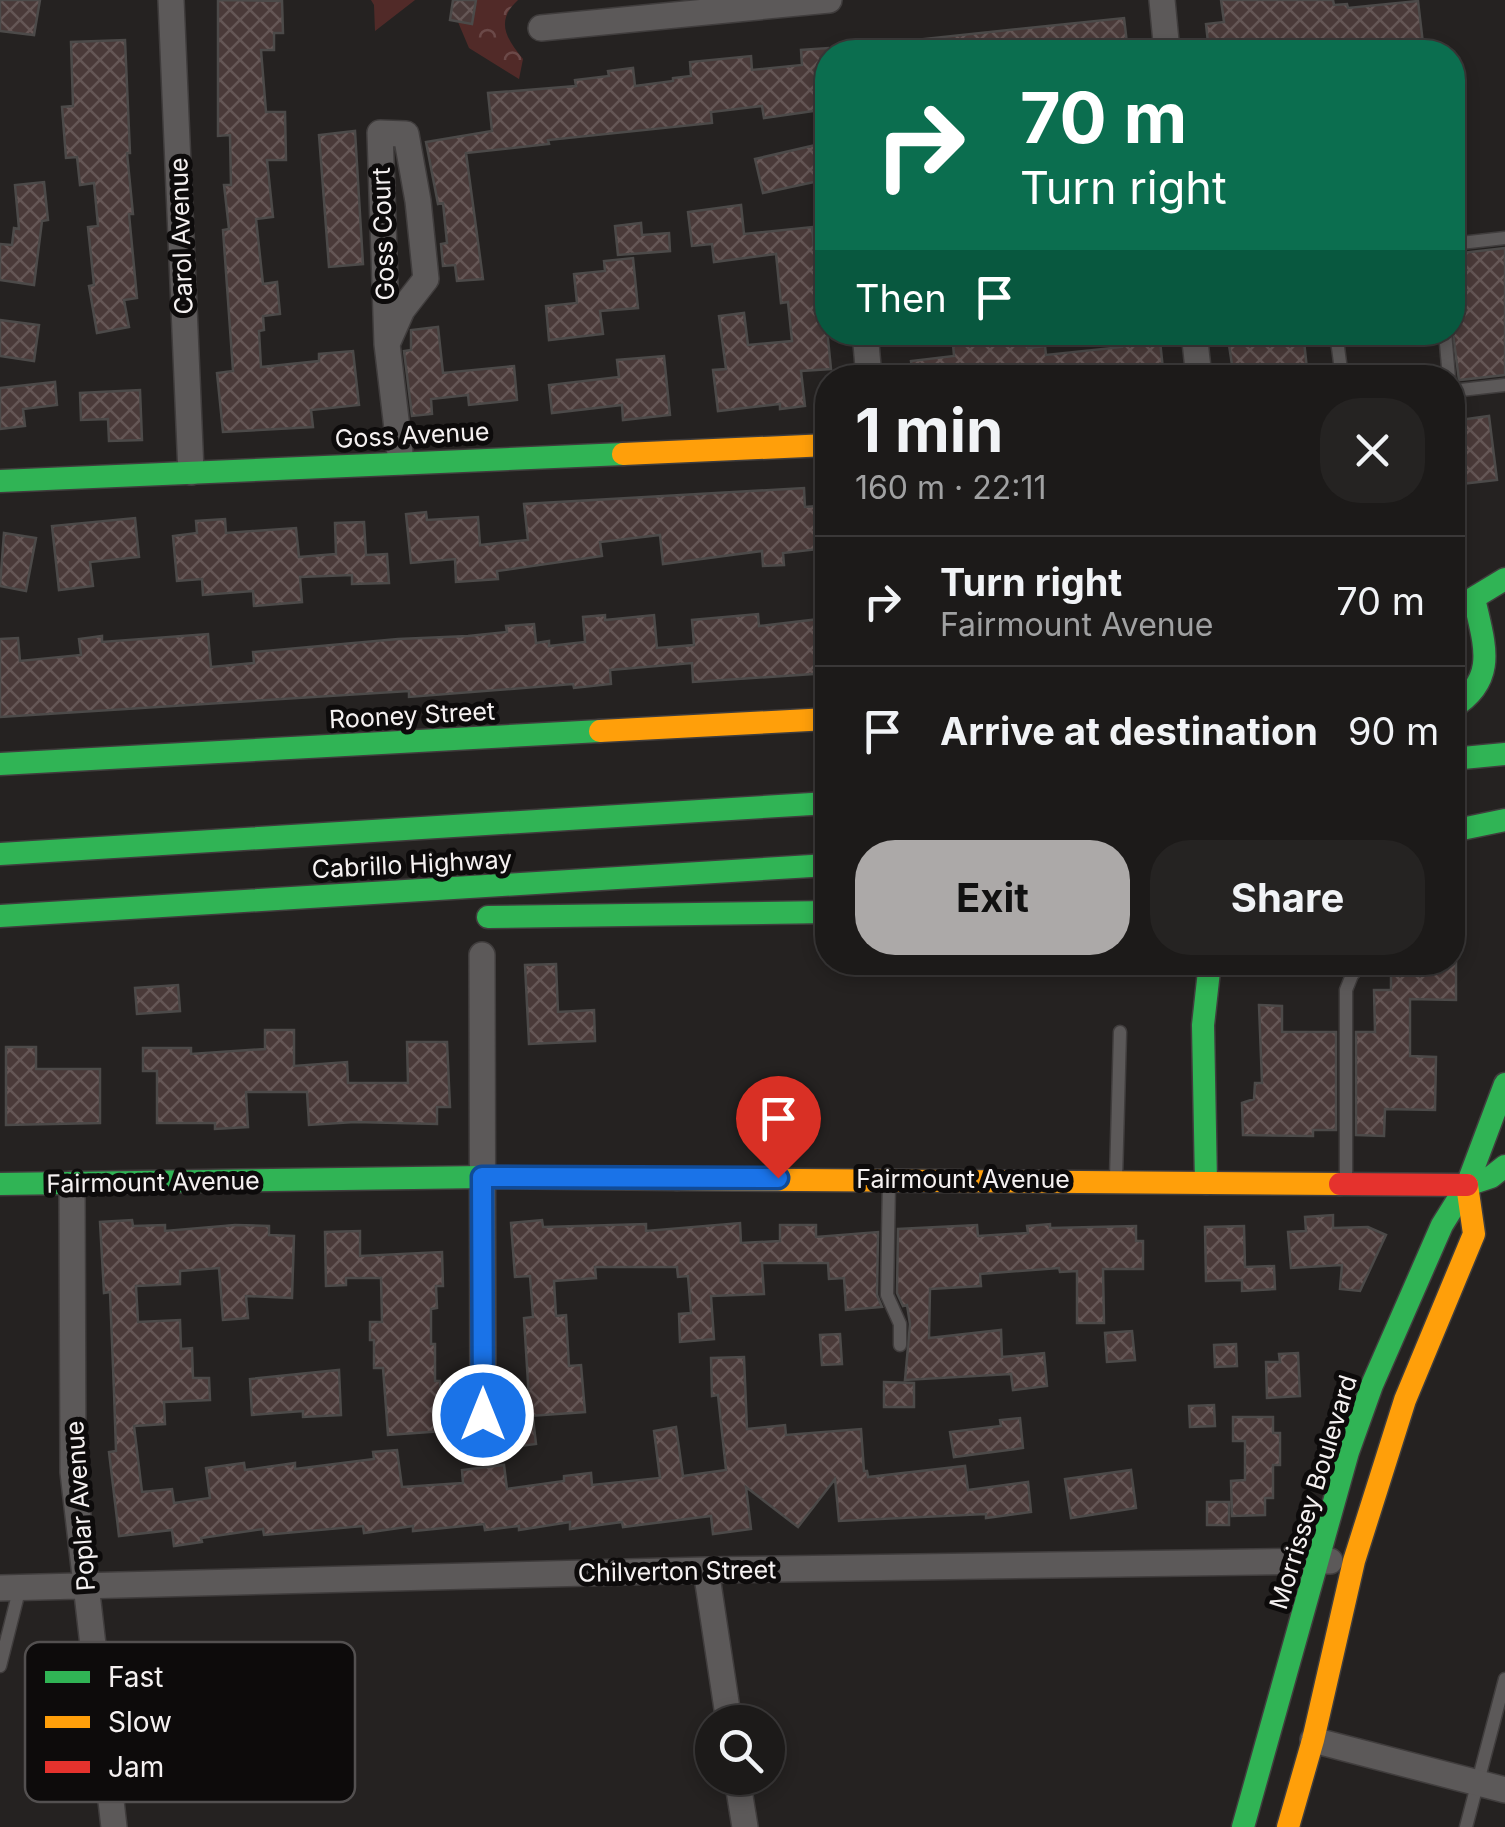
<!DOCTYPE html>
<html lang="en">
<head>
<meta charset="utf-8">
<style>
  :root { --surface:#1c1a19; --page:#252322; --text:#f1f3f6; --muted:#a0a1a2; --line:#3a3838; --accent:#aca9a8 }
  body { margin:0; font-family:Inter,sans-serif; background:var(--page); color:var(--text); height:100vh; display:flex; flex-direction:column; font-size:38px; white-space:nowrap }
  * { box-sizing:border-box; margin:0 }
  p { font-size:32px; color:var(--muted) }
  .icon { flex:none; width:55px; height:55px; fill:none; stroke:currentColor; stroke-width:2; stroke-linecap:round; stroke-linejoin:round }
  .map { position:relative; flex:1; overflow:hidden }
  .panel { position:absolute; left:815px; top:365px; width:650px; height:610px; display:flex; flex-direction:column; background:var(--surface); border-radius:40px; box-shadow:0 5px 15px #0003,0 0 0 2px var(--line) }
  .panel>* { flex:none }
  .guide { position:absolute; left:815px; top:40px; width:650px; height:305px; border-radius:40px; box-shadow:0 5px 15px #0003,0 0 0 2px var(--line); background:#0b6e4f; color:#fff; overflow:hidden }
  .tools { position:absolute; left:695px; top:1705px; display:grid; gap:20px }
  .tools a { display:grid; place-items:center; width:90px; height:90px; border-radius:50%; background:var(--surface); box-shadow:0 5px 15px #0003,0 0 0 2px var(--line); font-size:50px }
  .pin { position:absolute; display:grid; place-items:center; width:85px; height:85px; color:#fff; margin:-102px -42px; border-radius:50% 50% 50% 0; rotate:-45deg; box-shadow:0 0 10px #0007 }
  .pin .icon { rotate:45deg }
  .me { position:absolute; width:110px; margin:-55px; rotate:0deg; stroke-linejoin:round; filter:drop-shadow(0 0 8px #0008) }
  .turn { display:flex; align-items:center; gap:35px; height:210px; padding:0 40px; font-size:45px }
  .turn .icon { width:130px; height:130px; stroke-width:2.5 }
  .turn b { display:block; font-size:70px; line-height:85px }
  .then { display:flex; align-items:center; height:95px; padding:0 40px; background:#0003; gap:20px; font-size:38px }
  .round { display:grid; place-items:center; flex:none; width:105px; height:105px; border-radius:40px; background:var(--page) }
  .headline { display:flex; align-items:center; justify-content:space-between; height:170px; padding:0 40px }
  h1 { font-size:60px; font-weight:700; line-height:75px }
  .cta { display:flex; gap:20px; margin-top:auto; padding:20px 40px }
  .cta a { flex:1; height:115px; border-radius:40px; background:var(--accent); color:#111; font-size:40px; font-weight:700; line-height:115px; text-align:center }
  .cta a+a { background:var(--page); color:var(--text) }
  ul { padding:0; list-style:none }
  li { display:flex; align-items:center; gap:30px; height:130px; padding:0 40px; border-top:2px solid var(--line) }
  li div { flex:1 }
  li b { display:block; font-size:38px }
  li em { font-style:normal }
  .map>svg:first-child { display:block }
  .forest { fill:url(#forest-crowns) }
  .building { fill:url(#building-cross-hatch); stroke:#4c4a49; stroke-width:2.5 }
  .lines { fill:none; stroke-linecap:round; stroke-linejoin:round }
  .lane-casing { stroke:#403d3d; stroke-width:15 }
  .street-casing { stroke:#403d3d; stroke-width:28 }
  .fast-casing { stroke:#403d3d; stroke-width:25 }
  .slow-casing { stroke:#403d3d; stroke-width:25 }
  .jam-casing { stroke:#403d3d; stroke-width:25 }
  .lane { stroke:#5c5959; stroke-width:12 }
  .street { stroke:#5c5959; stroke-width:25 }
  .fast { stroke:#30b455; stroke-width:22 }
  .slow { stroke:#ff9f0a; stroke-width:22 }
  .jam { stroke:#e5322d; stroke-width:22 }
  .route-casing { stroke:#114b97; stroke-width:25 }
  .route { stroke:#1a73e8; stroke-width:18 }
  .labels { text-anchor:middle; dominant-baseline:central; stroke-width:10; stroke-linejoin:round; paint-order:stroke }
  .street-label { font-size:25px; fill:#f5f1f1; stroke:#0d0b0b }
  .key { fill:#0d0b0b; stroke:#535050; stroke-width:2.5 }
  .key-label { font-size:28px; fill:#f5f1f1 }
</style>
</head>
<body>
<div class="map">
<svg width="1505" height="1827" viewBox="0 0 1505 1827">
  <defs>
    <pattern id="forest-crowns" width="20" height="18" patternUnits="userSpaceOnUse" patternTransform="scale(2.5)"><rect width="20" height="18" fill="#512a28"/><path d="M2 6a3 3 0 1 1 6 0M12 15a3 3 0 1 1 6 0" fill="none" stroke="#6b4948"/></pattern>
    <pattern id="building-cross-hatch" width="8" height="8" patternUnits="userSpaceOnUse" patternTransform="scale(2.5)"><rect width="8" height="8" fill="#4a3a39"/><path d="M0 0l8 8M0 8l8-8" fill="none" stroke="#655756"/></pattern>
  </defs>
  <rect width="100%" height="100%" fill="#252221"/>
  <path class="forest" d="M371,0H415L375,31L374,5Z
    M476,0H518C495,21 506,38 523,59L519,79L469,48L458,22L472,24Z"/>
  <path class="building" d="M0,0H40L34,35L0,31Z
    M218,0L282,1L283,33H274V50H261L266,112H285L286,160H267L273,217L256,219L263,284L277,282L280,314L263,316L264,330L259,331L261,367L319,361V354L353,351L359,405L311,410L313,427L223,432L217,373L233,371L223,230L229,229L224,185H231L230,135L218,136Z
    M453,0H476L472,24L450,20Z
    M1221,0H1333L1334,5L1347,4L1348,8L1418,1L1424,52H1209L1206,24L1224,22Z
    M1124,18L1128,52H915L914,40Z
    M125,40L130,153H127L133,214H129L137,298L124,300L129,327L97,333L89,286L94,285L88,227L98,226L94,183L80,185L77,157L66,158L62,107L73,106L71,42Z
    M828,48V109L764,118L762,106L711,112L712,123L548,140L549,144L466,153L483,279L457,281L455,265L443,266L441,244L447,243L443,203L438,204L426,142L492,131L488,93L576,86L575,80L609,76L608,71L633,68L635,86L673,81V78L691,76L690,62L751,56L752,70L802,65L801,50Z
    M355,131L363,264L329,267L319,135Z
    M824,143L828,179L763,193L755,159Z
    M44,182L48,220L42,221L34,285L0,280V244L12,245L14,228L19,229L15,185Z
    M741,205L744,234L812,227L820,310L825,309L831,369L801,371L805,406L780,409V404L718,411L713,370L726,369L719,316L744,313L748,345L792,341L788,302L781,303L776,254L714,262L712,244L692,246L688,212Z
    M641,223L642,235L669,233L670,251L618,255L615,226Z
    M1505,248V375L1459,380L1452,326V254Z
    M633,258L638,308L600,311L603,334L549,340L546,306L577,303L574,274L605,271L604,261Z
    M0,320L39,325L34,361L0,356Z
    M438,327L443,373L514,366L517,400L469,405L468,395L431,399L432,414L412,416L404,351L411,350V330Z
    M952,332H1027L1028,348L1045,346L1046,355L1122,347L1121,332H1159L1164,378H913L911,361L954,356Z
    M1227,332H1303L1308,378H1234Z
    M664,356L670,415L623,420L622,405L552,413L549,385L619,377L617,360Z
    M55,382L57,405L23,409L25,426L0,429V388Z
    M140,390L142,440L109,441L108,419L81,420L80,393Z
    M1489,416L1497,480L1452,485V421Z
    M804,488L805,507L828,505V548L783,553L784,565L763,566L762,551L663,564L660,535L600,542L602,556L497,571L498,579L456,582L455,559L411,563L406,514L426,512L427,520L478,517L480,545L528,540L524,504Z
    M135,518L139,557L90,562L93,586L59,590L52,526Z
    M225,519L226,533L296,528L299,557L336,554L335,523L364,522L366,555L387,554L389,583L352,584V575L300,577L302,602L254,606L253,591L203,595L202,579L177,581L173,536L197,533L196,521Z
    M4,533L36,538L26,591L0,586Z
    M758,614L759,626L828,618V673L693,682L692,663L610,670L611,684L574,688L573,684L409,697V691L0,717V639L18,638L20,661L81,655L79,639L102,636V642L208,634L211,667L254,663L253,652L398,639L468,636L507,632L506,626L534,624L536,643L549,641V646L585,642L583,617L605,615V620L654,615L657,648L694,645L692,620Z
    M1417,962H1456V1000L1410,999V1056L1436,1057L1435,1110L1385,1109L1384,1136L1356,1135V1032H1375L1374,990H1391V966H1416Z
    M556,964L558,1012L594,1010L595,1041L529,1044L525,965Z
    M178,985L180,1011L137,1014L135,988Z
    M1259,1005L1282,1006V1032H1336V1130H1313V1136L1243,1135L1242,1103L1254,1099L1255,1083H1262Z
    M265,1030H294V1066L347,1062L348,1083H408L407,1042H447L450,1107H437V1124L355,1122L309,1125L307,1092H246L248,1127L215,1129V1123H157V1071H143V1048H191V1054L265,1049Z
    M6,1047H36V1069H100V1123L6,1125Z
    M1333,1215V1228L1368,1227L1386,1235L1360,1291L1340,1289L1342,1265L1291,1268L1288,1232L1306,1231L1305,1217Z
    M132,1220L133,1226L165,1225V1231L235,1225L269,1226V1235L294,1236L292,1298L246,1296L248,1318L223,1320L219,1268L180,1271V1284L136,1286L138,1322L180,1320L181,1349L192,1348L193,1378H209L210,1400L164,1402L165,1424L134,1426L142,1492L172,1489L174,1503L210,1498L206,1468L244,1463L245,1470L295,1463V1469L374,1459L373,1452L397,1450L402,1487L463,1483L462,1470L504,1465L507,1489L564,1481V1476L591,1473L592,1485L660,1478L654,1431L676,1427L683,1476L726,1470L718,1395L712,1396L711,1358L744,1357L747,1429L785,1425L786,1435L861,1429L864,1471H867L868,1477L965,1466L968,1490L1028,1482L1031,1512L986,1518V1514L839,1521L835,1479L798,1527L746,1487L751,1529L713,1534L711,1516L623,1527L622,1522L570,1529V1522L519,1530V1526L485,1530L484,1524L413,1531V1526L364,1533L363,1526L264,1535L263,1529L201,1538L202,1542L174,1546L172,1530L119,1536L109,1452L116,1451L114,1392L110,1292L104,1293L100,1222Z
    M542,1220L543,1227L646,1224V1231L740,1223L741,1243L780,1241V1225H816V1237L878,1232L877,1295L882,1307L846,1310L844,1278L829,1279L828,1263H762L764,1294L711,1296L714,1339L680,1342L679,1314L691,1313L688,1276L678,1277L677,1267H595L596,1278L554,1281L556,1316L566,1315L569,1366L581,1365L585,1412L530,1416L524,1318L533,1317L530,1276L515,1277L511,1223Z
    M1050,1224V1228L1136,1226V1241H1143V1269H1103L1104,1323H1077V1271L1060,1272L1059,1268L980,1274L981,1286L930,1289L929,1338L1001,1330L1002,1357L1044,1353L1047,1386L1013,1390L1011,1374L905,1380L910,1324L907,1305L903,1306L897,1293L898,1229L977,1225L978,1236L1028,1233L1027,1226Z
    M1244,1226L1245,1267L1274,1266L1275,1289L1242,1291V1280L1206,1281L1205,1227Z
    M360,1231V1256L442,1252L443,1286H436L437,1308L431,1309V1344H435V1381H440L443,1431L388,1435L383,1368H374V1340H370V1322H382L381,1278H346V1285L326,1286L325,1232Z
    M1132,1331L1135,1360L1107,1362L1105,1333Z
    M840,1334L842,1364L822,1365L820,1335Z
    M1236,1344L1237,1366L1215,1367L1214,1345Z
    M1298,1353L1300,1396L1267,1398L1266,1362H1280L1279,1354Z
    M339,1370L341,1415L303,1417V1411L252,1415L250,1379Z
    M884,1382L914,1383V1407H884Z
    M1214,1405L1215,1426L1190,1427L1189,1406Z
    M1233,1417H1273V1433H1280V1465H1273V1498H1265V1515L1232,1516L1231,1481L1245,1480V1441H1233Z
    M533,1418L536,1444L505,1448L501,1422Z
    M1020,1418L1023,1448L954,1457L950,1432L1001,1426L1000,1420Z
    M1131,1470L1136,1508L1071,1518L1065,1479Z
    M1207,1502H1229V1525H1207Z"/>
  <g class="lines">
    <g class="lane-casing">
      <path id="lane" d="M1452,244L1505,238
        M1336,332L1342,378
        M1445,332L1449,378
        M1452,391L1505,385
        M1116,1178L1120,1032
        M889,1182L887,1295L900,1324V1345
        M1346,1182V990L1352,975L1364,962
        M0,1666L20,1587
        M1466,1827L1505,1679"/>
    </g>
    <g class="street-casing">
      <path id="street" d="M171,0L191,472
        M1162,0L1167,52
        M541,28L829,0
        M865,332L869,378
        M1194,332L1199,378
        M387,344L402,310L426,279L418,201L406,134L380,133L387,344L401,462
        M482,955L483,1415
        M72,1184L73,1472L114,1827
        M706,1570L729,1722
        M0,1588L706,1570L1330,1561
        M1313,1740L1505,1790
        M737,1778L745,1827"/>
    </g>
    <g class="fast-casing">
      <path id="fast" d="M0,481L623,454
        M1452,611L1505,579
        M1452,708C1499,679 1484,644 1474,598
        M1452,759L1505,754
        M0,764L600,731
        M1452,831L1505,820
        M0,854L828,803
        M0,916L828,865
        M488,917L828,912
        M1206,1183L1203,1025L1210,962
        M0,1184L483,1177L677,1179
        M1467,1185L1491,1177L1505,1166
        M1243,1827L1348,1452L1372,1385L1442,1225L1467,1185L1505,1084"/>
    </g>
    <g class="slow-casing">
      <path id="slow" d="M623,454L828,445
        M600,731L828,719
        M677,1179L1340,1184
        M1288,1827L1313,1740L1354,1561L1405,1400L1474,1234L1467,1185"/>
    </g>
    <g class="jam-casing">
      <path id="jam" d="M1340,1184L1467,1185"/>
    </g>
    <use href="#lane" class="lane"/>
    <use href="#street" class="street"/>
    <use href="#fast" class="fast"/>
    <use href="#slow" class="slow"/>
    <use href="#jam" class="jam"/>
  </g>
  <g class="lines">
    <g class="route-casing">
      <path id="route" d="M483,1415L482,1177L778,1178"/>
    </g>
    <use href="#route" class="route"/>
  </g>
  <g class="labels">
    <g class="street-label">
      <text transform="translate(383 234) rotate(-92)">Goss Court</text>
      <text transform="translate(181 236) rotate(-92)">Carol Avenue</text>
      <text transform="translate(412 435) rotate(-3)">Goss Avenue</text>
      <text transform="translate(412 715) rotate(-3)">Rooney Street</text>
      <text transform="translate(412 864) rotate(-3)">Cabrillo Highway</text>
      <text x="963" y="1179">Fairmount Avenue</text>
      <text transform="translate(153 1182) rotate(-1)">Fairmount Avenue</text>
      <text transform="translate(1313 1492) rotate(-73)">Morrissey Boulevard</text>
      <text transform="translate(80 1506) rotate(-94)">Poplar Avenue</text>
      <text transform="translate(677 1571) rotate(-1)">Chilverton Street</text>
    </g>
  </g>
  <rect x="25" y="1642" width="330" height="160" rx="15" class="key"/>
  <rect x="45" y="1671" width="45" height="12" fill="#30b455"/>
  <rect x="45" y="1716" width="45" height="12" fill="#ff9f0a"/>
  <rect x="45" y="1761" width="45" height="12" fill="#e5322d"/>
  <g class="key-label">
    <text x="108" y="1687">Fast</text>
    <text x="108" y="1732">Slow</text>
    <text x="108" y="1777">Jam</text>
  </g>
</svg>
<div class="tools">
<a><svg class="icon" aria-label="search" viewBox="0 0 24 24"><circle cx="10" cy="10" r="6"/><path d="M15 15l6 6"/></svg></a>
</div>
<div class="pin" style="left:778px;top:1178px;background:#d93025"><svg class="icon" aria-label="arrive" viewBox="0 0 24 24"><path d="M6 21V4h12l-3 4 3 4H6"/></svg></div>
<svg class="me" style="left:483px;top:1415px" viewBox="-20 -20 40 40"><circle r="17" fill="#1a73e8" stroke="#fff" stroke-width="3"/><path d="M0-11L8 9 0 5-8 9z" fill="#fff"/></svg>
<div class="guide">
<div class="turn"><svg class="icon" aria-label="right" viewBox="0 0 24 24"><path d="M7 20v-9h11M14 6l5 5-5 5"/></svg><div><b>70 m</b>Turn right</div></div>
<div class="then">Then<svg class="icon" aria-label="arrive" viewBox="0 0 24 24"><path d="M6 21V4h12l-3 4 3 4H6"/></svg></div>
</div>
<section class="panel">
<div class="headline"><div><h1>1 min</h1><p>160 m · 22:11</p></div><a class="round"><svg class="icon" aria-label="close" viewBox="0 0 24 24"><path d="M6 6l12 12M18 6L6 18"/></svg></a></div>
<ul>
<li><svg class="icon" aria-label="right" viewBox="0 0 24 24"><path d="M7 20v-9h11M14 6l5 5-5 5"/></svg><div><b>Turn right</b><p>Fairmount Avenue</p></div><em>70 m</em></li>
<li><svg class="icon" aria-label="arrive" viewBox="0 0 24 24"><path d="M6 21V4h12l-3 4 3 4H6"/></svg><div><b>Arrive at destination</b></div><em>90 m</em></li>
</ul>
<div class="cta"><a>Exit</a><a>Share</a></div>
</section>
</div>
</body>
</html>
